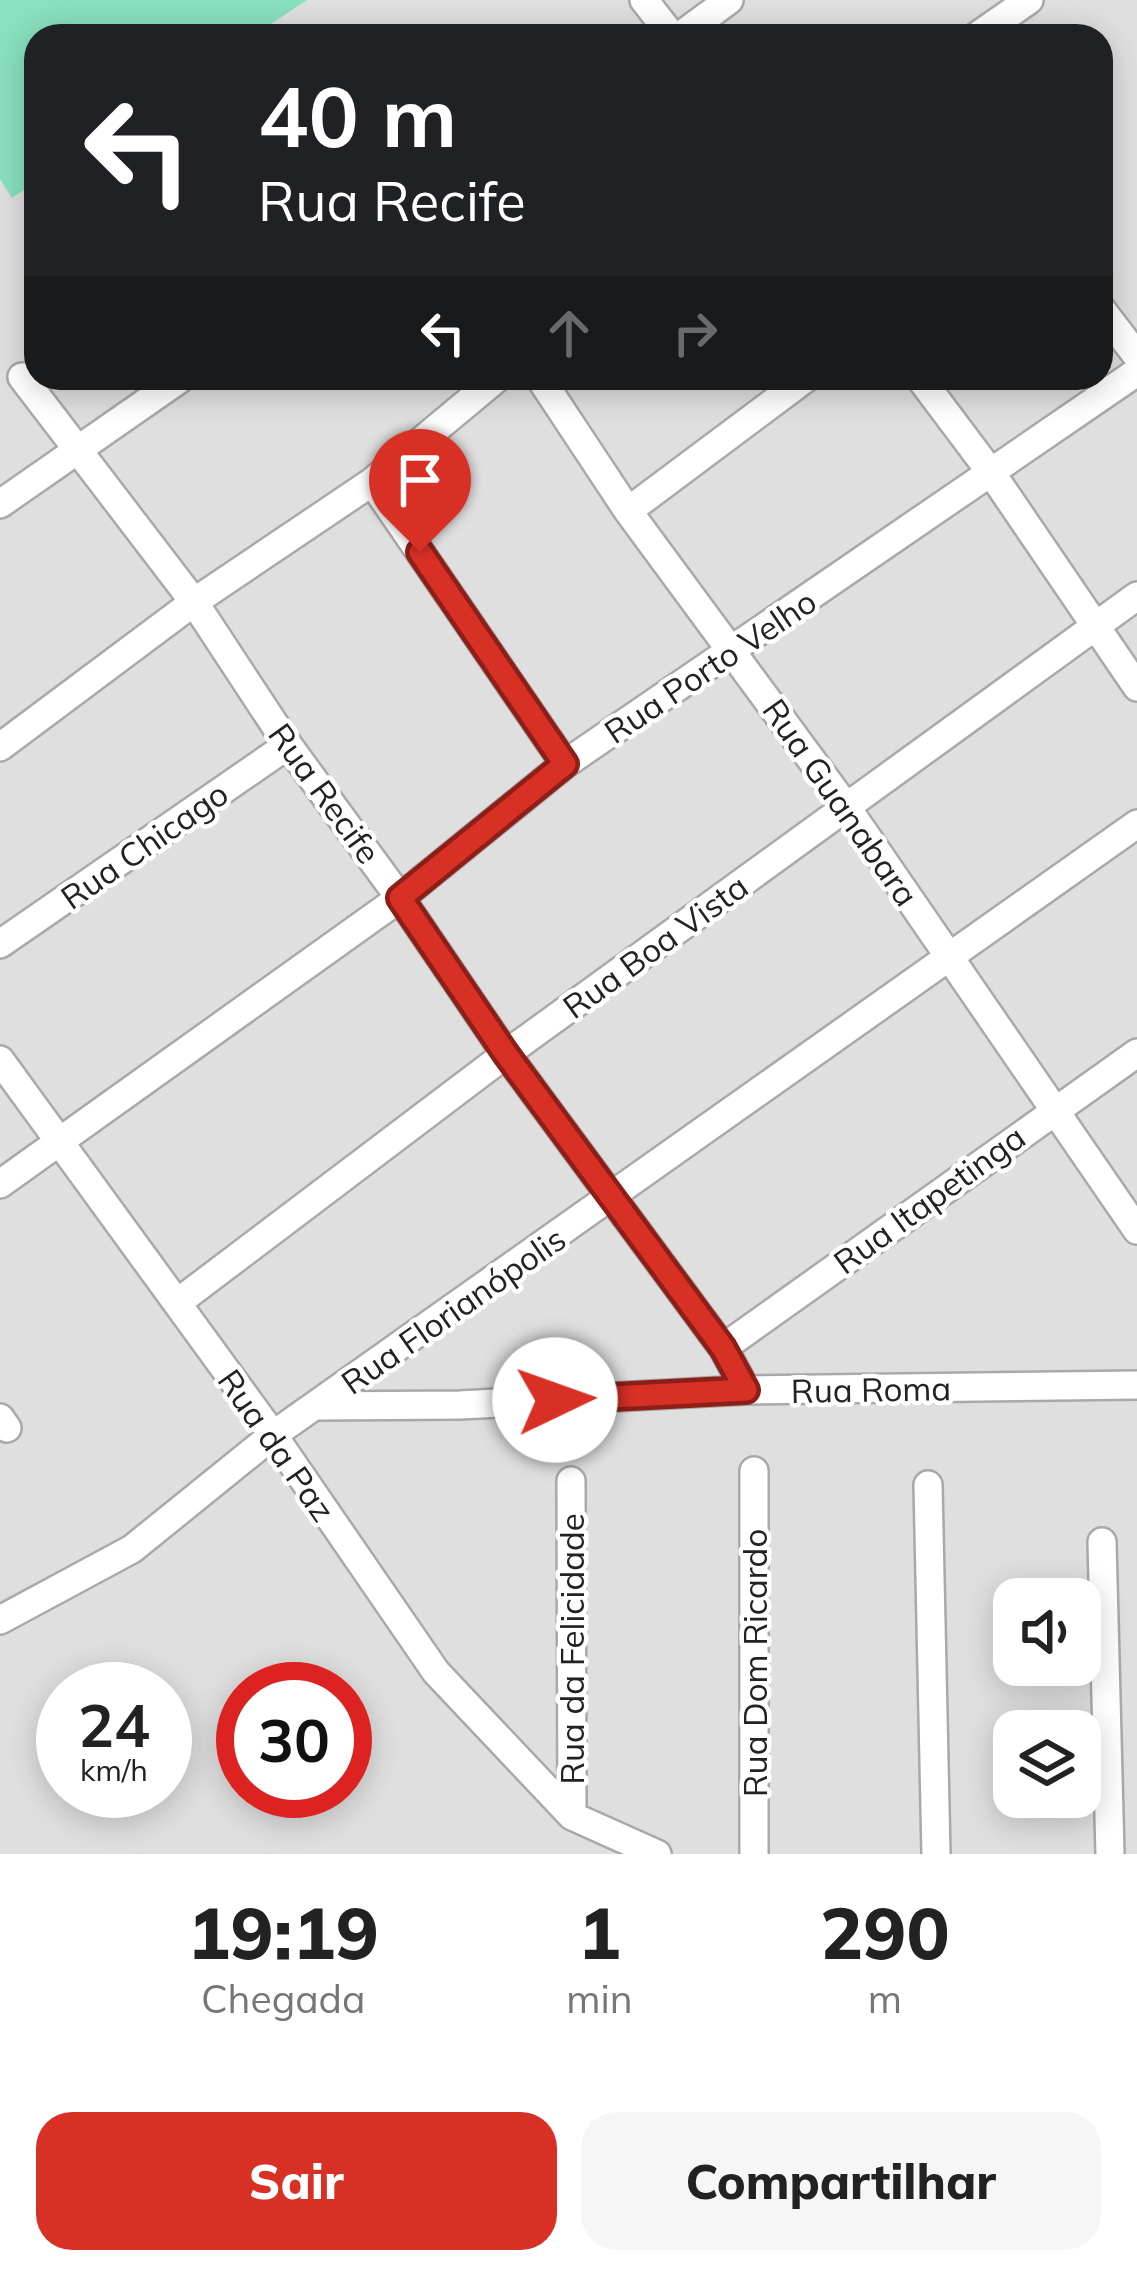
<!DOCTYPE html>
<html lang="pt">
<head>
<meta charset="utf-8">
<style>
  :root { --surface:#fff; --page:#f6f6f6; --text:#222; --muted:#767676; --accent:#d93025 }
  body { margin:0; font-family:Mulish,sans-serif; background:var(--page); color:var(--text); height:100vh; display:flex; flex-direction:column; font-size:45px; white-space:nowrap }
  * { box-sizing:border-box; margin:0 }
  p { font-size:39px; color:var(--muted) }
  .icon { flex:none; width:66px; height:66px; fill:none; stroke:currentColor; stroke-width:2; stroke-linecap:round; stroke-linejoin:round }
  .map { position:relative; height:1854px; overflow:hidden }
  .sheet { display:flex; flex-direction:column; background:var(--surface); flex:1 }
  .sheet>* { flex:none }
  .banner { position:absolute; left:24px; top:24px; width:1089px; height:366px; border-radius:36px; box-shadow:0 6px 30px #0003; background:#202124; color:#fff; overflow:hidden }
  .fabs { position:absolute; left:993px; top:1578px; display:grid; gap:24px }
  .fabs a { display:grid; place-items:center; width:108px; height:108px; border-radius:24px; background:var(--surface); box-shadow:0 6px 30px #0003; font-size:60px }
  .speed { position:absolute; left:36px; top:1662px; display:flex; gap:24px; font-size:60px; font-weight:700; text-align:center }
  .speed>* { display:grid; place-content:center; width:156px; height:156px; border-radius:50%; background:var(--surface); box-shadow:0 6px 30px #0003; line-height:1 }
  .speed small { font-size:30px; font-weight:400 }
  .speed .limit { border:18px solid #d22; background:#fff; color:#111 }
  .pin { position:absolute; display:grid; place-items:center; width:102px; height:102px; color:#fff; margin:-123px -51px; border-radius:50% 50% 50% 0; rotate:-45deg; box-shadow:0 0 12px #0007 }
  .pin .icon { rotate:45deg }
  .me { position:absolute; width:132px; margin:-66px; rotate:87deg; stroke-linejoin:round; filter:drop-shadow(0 0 9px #0008) }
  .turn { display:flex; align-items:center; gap:42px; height:252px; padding:0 36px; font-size:54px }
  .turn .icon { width:156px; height:156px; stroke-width:2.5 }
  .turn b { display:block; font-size:84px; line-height:102px }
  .lanes { display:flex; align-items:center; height:114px; padding:0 36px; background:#0003; justify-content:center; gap:60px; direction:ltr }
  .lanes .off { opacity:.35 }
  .eta { display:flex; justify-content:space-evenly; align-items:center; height:204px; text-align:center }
  .eta b { font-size:72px; font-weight:800; line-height:84px }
  .action { display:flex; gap:24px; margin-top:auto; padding:24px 36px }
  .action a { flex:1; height:138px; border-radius:36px; background:var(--accent); color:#fff; font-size:48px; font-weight:800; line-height:138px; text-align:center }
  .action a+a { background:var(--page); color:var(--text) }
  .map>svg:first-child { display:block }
  .residential { fill:#e0dfdf; fill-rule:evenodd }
  .pitch { fill:#88e0be }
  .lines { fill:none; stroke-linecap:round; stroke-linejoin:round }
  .street-casing { stroke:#a9a9a9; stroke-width:32 }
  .street { stroke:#fff; stroke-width:27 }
  .route-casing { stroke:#8d1f18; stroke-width:30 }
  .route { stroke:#d93025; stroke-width:21 }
  .labels { text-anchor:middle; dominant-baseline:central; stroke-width:9; stroke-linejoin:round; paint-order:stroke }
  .street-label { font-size:33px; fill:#222; stroke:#fff }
</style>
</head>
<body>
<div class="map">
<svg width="1137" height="1854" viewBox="0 0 1137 1854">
  <rect width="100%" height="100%" fill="#f2efe9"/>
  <path class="residential" d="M0,0H1137V1854H0ZM36,36H1101V378H36ZM1014,1599H1080V1665H1014ZM63,1689H165V1791H63ZM243,1689H345V1791H243ZM1014,1731H1080V1797H1014Z"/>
  <path class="pitch" d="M0,0H307L253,36H36V182L12,198L0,179Z"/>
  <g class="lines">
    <g class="street-casing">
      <path id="street" d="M644,0L672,36
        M680,36L729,0
        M977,36L1029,0
        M1101,309L1137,356
        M22,377L194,602L288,745L400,898L506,1054L723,1348L746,1390
        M540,378L628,511L847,808L1137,1230
        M920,378L992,474L1137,687
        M372,482L565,764
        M0,504L181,378
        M628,511L806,378
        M0,747L194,602L372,482L497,378
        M0,944L288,745
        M0,1060L273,1435L436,1672L572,1816L657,1854
        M0,1184L400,898L565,764L1137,372
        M177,1303L506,1054L1137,596
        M723,1348L1137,1053
        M318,1406L460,1405L746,1390L1137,1385
        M0,1418L7,1428
        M571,1481L572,1816
        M928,1485L936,1854
        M1102,1542L1110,1854
        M0,1620L132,1549L273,1435L1137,824
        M754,1854V1471"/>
    </g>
    <use href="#street" class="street"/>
  </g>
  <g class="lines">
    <g class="route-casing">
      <path id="route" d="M420,552L565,764L400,898L506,1054L723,1348L746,1390L555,1400"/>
    </g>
    <use href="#route" class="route"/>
  </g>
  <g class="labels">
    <g class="street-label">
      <text transform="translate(710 666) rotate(-34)">Rua Porto Velho</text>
      <text transform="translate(325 793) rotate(54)">Rua Recife</text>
      <text transform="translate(841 802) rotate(55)">Rua Guanabara</text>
      <text transform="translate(144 845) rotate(-35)">Rua Chicago</text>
      <text transform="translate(655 946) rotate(-36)">Rua Boa Vista</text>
      <text transform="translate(929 1199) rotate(-36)">Rua Itapetinga</text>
      <text transform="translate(453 1310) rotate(-35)">Rua Florianópolis</text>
      <text transform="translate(871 1389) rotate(-1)">Rua Roma</text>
      <text transform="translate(277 1445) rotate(55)">Rua da Paz</text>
      <text transform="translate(571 1649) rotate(-90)">Rua da Felicidade</text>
      <text transform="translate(754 1663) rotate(-90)">Rua Dom Ricardo</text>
    </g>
  </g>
</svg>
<div class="fabs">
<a><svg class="icon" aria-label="sound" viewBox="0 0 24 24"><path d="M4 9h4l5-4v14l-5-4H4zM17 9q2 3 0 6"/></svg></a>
<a><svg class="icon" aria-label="layers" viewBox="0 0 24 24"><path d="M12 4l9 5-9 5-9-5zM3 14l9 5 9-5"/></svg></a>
</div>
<div class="speed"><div>24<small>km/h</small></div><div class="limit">30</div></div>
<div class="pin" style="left:420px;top:552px;background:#d93025"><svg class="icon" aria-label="arrive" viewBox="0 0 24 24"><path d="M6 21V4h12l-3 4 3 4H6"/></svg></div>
<svg class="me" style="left:555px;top:1400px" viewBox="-20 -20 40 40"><circle r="19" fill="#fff"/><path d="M0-13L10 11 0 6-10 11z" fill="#d93025"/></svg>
<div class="banner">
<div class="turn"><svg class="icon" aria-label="left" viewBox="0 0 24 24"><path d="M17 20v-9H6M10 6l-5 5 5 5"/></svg><div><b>40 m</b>Rua Recife</div></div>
<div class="lanes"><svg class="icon" aria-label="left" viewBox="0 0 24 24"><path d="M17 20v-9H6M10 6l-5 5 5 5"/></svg><svg class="icon off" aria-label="ahead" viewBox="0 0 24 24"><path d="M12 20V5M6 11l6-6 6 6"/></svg><svg class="icon off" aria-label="right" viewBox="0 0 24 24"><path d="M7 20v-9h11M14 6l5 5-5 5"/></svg></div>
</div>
</div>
<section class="sheet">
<div class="eta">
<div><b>19:19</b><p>Chegada</p></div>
<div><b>1</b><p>min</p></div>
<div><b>290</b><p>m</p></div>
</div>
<div class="action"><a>Sair</a><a>Compartilhar</a></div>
</section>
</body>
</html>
